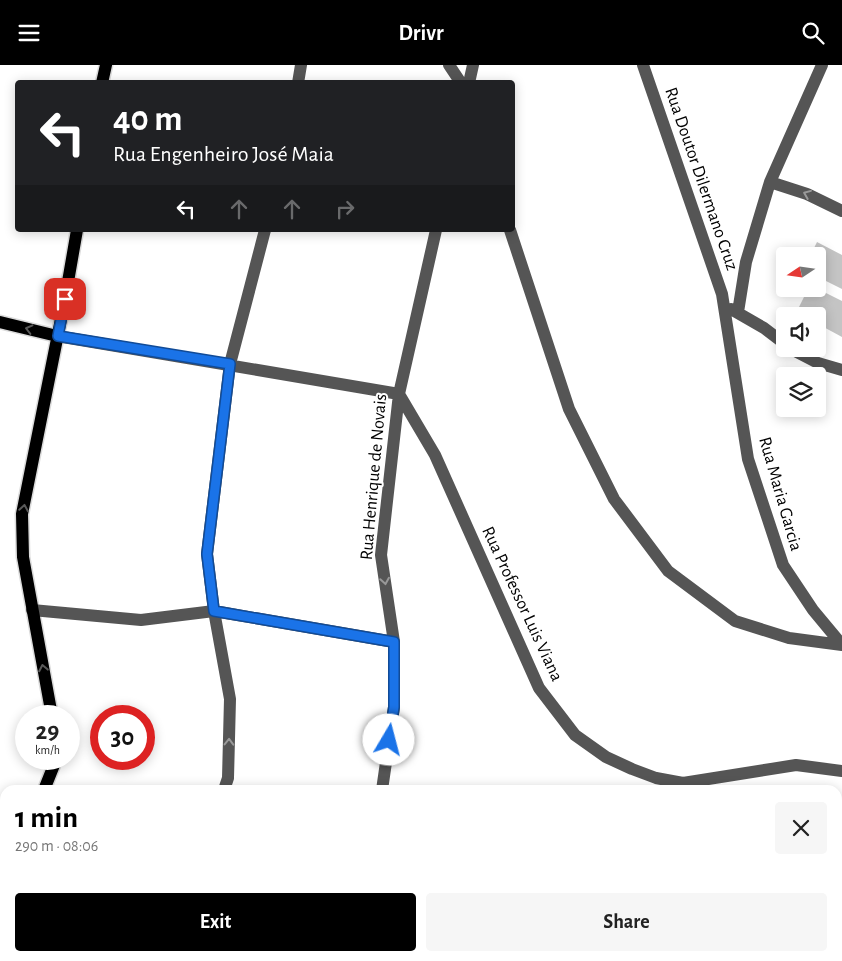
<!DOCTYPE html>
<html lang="en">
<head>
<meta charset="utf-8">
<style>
  :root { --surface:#fff; --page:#f6f6f6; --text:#222; --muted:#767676; --accent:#000 }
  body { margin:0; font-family:"Alegreya Sans",sans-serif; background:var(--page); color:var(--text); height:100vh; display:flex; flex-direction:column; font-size:19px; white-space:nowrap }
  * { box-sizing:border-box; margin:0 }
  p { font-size:16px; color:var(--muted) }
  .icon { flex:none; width:28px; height:28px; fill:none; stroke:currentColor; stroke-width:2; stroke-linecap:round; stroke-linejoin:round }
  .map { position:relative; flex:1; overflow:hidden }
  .panel { position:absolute; left:0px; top:720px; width:842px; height:176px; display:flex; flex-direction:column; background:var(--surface); border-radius:15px 15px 0 0; box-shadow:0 2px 12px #0003 }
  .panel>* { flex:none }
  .banner { position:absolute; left:15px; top:15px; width:500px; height:152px; border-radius:5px; box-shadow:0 2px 12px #0003; background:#202124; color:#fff; overflow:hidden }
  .needle { width:32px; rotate:257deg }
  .tools { position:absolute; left:776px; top:182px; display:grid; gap:10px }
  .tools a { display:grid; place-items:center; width:50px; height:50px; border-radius:5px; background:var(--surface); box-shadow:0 2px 12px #0003; font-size:25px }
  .speed { position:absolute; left:15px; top:640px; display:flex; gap:10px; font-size:25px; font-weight:700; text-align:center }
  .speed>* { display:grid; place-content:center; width:65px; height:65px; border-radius:50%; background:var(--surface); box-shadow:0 2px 12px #0003; line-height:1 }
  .speed small { font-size:12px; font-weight:400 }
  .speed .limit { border:8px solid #d22; background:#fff; color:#111 }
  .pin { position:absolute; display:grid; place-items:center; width:42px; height:42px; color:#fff; margin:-21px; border-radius:10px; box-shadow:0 2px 8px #0006 }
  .me { position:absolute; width:55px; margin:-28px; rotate:8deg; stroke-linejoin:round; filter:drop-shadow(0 0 4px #0008) }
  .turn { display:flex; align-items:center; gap:18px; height:105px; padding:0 15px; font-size:22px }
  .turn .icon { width:65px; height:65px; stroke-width:2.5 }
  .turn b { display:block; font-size:35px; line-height:42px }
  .lanes { display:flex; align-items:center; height:48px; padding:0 15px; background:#0003; justify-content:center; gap:25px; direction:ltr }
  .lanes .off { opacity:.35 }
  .round { display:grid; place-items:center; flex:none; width:52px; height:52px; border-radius:5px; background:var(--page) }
  .head { display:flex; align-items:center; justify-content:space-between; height:85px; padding:0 15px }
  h1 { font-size:30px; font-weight:700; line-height:38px; color:var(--accent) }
  .cta { display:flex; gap:10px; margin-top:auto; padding:10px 15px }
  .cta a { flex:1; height:58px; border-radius:5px; background:var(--accent); color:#fff; font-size:20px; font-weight:700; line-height:58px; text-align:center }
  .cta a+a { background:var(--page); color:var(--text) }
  header { display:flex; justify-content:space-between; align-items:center; height:65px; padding:0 15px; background:var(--accent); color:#fff; font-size:22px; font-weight:700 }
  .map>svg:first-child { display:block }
  .water { fill:#a3a3a3 }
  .building { fill:#c4c4c4 }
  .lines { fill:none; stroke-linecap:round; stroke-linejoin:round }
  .major-casing { stroke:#dbdbdb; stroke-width:15 }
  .path { stroke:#777; stroke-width:3; stroke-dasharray:1 2.5; stroke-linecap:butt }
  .minor { stroke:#555; stroke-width:12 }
  .major { stroke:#000; stroke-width:12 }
  .oneway { stroke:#999 }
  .oneway2 { stroke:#595959 }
  .route-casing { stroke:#114b97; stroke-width:12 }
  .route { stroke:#1a73e8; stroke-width:9 }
  .labels { text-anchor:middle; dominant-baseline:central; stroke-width:4; stroke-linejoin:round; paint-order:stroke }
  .street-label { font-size:18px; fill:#000; stroke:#fff }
</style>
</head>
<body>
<header><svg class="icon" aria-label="menu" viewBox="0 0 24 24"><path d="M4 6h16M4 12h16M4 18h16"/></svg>Drivr<svg class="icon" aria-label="search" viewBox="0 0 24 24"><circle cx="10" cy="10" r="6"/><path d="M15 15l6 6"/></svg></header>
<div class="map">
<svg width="842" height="896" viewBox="0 0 842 896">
  <rect width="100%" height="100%" fill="#fff"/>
  <path class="water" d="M838,882H842V896H730L747,891H838Z
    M58,891L111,893L130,891L150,896H28Z"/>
  <path class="building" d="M817,177L842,190V224L818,212V191H810Z
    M808,224H818L842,236V272L818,259V251H802L796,248Z"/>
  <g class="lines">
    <g class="major-casing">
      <path id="major" d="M102,18L106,0
        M0,257L57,271
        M52,651L23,492L22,449L65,234L77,165
        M44,725L54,700V694
        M0,806L5,800
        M0,834L5,832
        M444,891V896
        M464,891V896"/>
    </g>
    <path class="path" d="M838,839H842"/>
    <path class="minor" d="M449,0L461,18
      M643,0L722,229L748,394L783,500L813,545L842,580
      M298,18L301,0
      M469,18L473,0
      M770,117L807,129L842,146
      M510,165L569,344L614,434L668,506L735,556L789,573L842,580
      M731,244L764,263L785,279
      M738,247L746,197L770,117L822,0
      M57,271L399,329
      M791,284L818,298L842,305
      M399,329L435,390L539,623L575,670L606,692L632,704L656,713L683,718L796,700L842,706
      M32,545L141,555L214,546L394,577
      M224,725L228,713L230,634L214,546L207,489L230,299L265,165
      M382,725L394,642V577L381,490L399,329L436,165"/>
    <use href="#major" class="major"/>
  </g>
  <defs><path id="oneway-chevron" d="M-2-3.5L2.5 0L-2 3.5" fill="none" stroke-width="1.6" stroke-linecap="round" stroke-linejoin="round" transform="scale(1.25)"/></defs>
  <g class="oneway">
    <use href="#oneway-chevron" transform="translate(807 129) rotate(-158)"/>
    <use href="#oneway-chevron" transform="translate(385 516) rotate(81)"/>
    <use href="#oneway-chevron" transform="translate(229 677) rotate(-89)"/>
  </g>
  <g class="oneway2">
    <use href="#oneway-chevron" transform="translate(29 264) rotate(-166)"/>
    <use href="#oneway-chevron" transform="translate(24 443) rotate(-81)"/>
    <use href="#oneway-chevron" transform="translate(43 603) rotate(-101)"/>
  </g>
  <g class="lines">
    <g class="route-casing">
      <path id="route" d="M65,234L58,271L230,299L207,489L214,546L394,577V642L389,675"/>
    </g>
    <use href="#route" class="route"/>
  </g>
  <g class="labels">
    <g class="street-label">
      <text transform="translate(701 114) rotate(71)">Rua Doutor Dilermano Cruz</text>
      <text transform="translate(374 412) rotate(-85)">Rua Henrique de Novais</text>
      <text transform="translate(780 429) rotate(74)">Rua Maria Garcia</text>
      <text transform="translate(522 539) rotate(65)">Rua Professor Luis Viana</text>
    </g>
  </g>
</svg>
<div class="tools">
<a><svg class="needle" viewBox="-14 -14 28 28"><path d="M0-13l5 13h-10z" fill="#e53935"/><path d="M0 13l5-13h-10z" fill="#767676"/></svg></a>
<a><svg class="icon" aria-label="sound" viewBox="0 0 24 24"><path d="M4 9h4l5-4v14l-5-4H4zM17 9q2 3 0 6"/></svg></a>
<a><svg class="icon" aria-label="layers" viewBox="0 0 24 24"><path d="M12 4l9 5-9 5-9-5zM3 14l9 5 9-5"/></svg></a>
</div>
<div class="speed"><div>29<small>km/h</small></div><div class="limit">30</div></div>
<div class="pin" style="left:65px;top:234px;background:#d93025"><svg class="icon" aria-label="arrive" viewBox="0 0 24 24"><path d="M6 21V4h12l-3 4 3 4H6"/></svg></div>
<svg class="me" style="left:389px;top:675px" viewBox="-20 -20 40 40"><circle r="19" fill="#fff"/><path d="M0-13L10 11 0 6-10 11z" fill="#1a73e8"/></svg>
<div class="banner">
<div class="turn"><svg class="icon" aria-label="left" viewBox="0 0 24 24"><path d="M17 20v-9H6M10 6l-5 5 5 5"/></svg><div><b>40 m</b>Rua Engenheiro José Maia</div></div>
<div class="lanes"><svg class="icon" aria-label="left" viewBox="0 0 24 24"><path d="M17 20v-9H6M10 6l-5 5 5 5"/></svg><svg class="icon off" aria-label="ahead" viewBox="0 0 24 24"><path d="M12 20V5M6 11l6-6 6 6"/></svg><svg class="icon off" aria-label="ahead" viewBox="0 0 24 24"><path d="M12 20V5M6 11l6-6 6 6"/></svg><svg class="icon off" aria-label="right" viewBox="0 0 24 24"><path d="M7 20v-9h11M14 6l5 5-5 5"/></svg></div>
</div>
<section class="panel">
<div class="head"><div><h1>1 min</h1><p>290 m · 08:06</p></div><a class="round"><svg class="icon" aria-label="close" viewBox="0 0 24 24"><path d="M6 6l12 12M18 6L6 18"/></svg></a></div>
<div class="cta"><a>Exit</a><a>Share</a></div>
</section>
</div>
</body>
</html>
